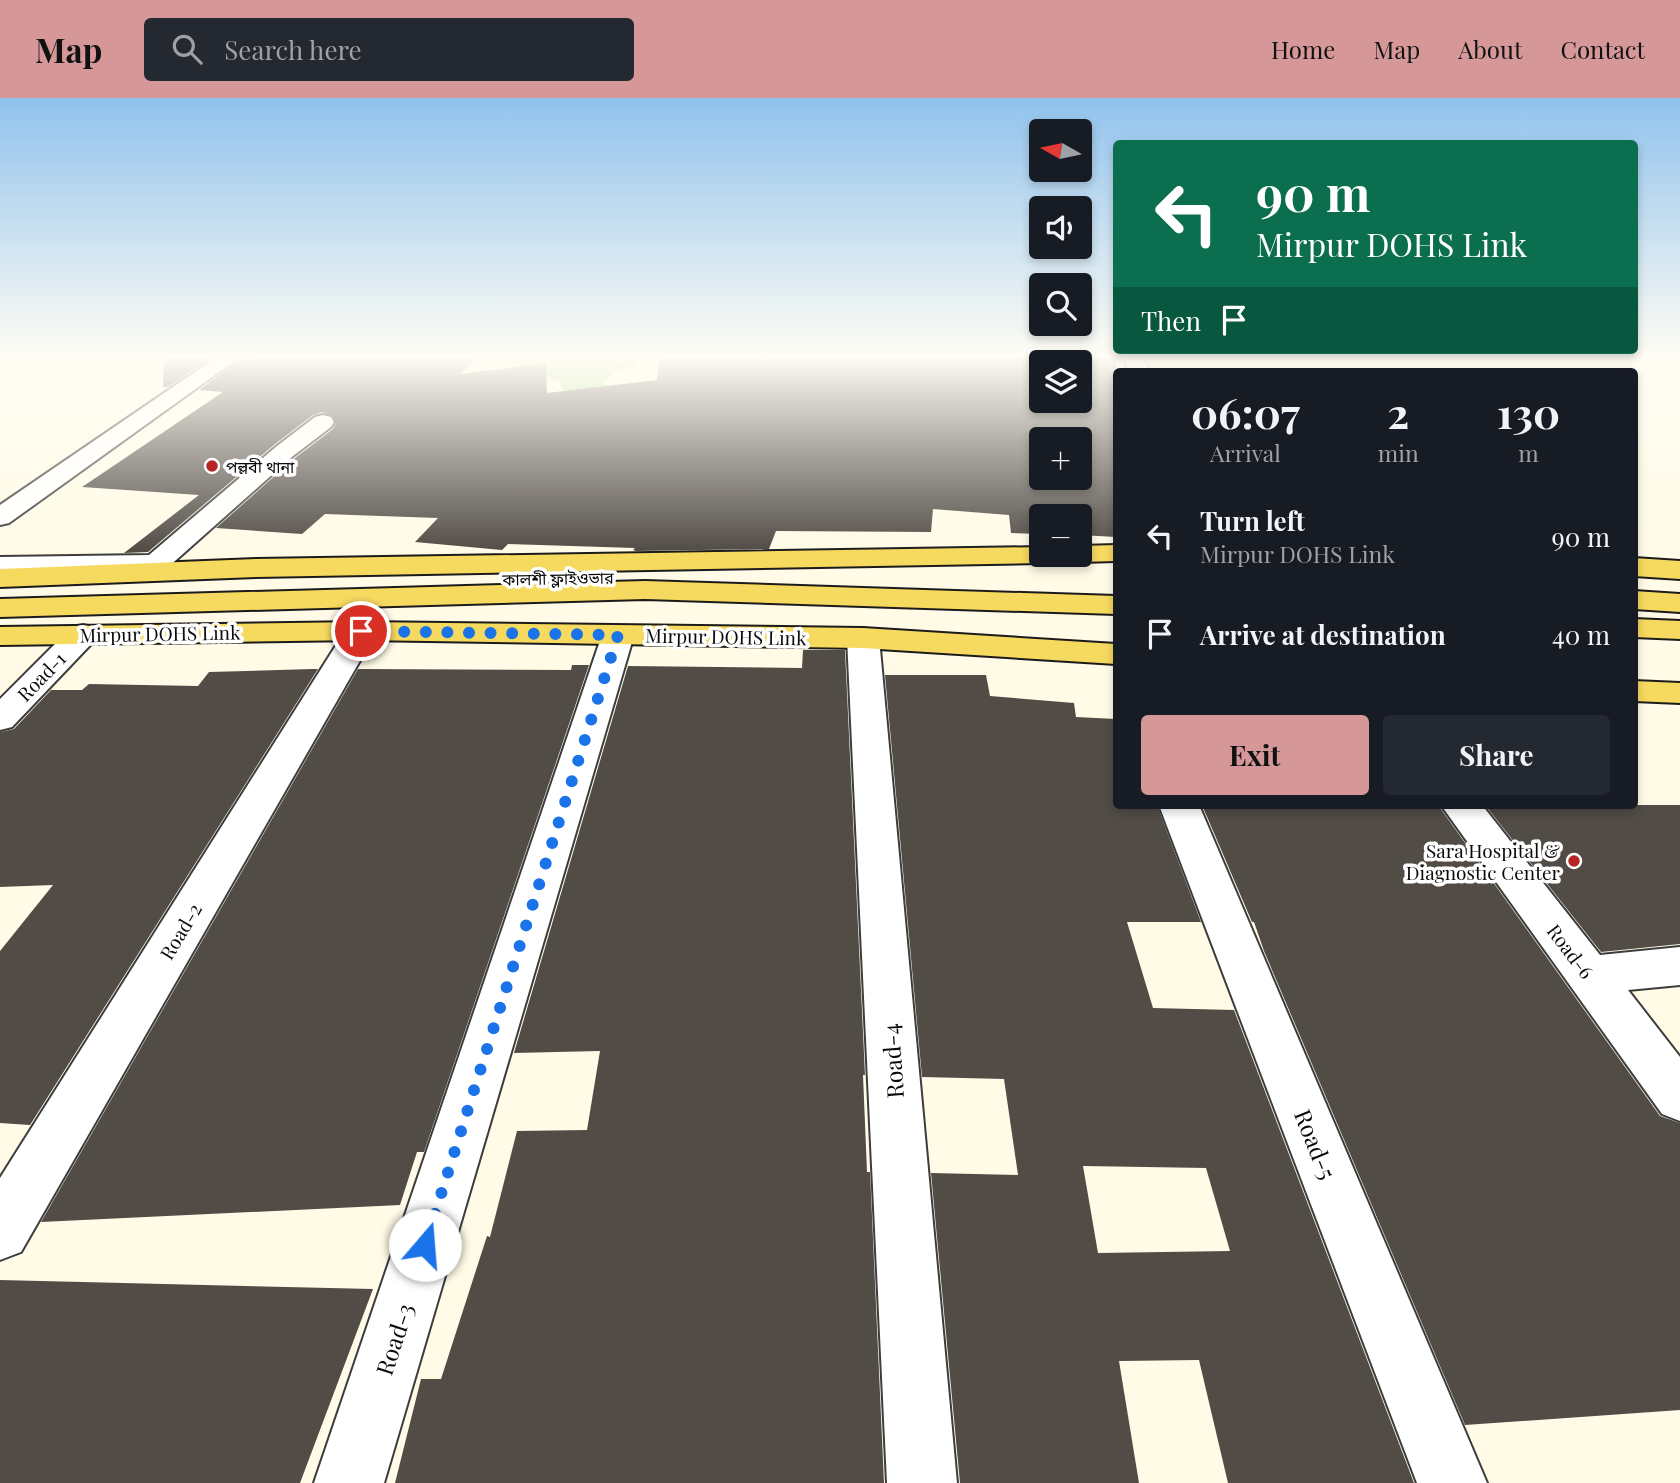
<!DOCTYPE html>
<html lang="en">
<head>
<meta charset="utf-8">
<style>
  :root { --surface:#171b24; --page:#242831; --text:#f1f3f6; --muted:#9ea1a6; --accent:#d69798 }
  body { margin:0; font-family:"Playfair Display","Noto Sans Bengali",serif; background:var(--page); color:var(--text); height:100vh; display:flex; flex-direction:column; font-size:26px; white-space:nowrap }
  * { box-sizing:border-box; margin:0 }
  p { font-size:23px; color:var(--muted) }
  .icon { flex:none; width:38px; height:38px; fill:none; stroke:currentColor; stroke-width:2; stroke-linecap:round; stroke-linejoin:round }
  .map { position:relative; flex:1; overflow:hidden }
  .drawer { position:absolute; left:1113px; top:270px; width:525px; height:441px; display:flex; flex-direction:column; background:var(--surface); border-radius:7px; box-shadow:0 4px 10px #0003 }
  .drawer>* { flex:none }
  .hud { position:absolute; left:1113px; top:42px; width:525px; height:214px; border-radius:7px; box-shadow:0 4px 10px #0003; background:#0b6e4f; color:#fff; overflow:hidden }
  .needle { width:46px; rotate:279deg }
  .fabs { position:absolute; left:1029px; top:21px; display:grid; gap:14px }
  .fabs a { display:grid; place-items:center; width:63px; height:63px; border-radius:7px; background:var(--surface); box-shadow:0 4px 10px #0003; font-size:35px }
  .pin { position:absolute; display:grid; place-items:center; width:60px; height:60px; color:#fff; margin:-30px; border:4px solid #fff; border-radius:50%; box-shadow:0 2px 7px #0007 }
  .me { position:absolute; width:77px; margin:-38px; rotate:18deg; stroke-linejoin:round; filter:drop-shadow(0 0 5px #0008) }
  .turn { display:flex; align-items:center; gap:24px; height:147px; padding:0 28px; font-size:32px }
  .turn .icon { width:91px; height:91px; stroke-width:2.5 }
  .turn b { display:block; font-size:49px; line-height:60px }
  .then { display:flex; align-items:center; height:66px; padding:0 28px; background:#0003; gap:14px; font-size:26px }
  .eta { display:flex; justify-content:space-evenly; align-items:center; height:119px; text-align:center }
  .eta b { font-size:42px; font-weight:700; line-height:49px }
  .primary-button { display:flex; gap:14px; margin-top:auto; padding:14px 28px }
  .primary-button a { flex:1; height:80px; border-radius:7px; background:var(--accent); color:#111; font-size:28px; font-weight:700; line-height:80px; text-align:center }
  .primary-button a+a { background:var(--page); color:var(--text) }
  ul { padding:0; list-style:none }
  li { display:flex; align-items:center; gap:21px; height:98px; padding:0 28px }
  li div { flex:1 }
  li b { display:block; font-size:26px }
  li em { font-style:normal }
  header { display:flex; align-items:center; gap:42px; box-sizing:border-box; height:98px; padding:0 35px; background:var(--accent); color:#111 }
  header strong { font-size:33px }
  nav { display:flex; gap:38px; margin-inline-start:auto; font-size:24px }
  .search { width:490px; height:63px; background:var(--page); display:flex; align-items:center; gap:18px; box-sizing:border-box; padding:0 24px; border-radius:7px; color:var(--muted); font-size:26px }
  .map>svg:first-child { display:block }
  .forest { fill:#aed792 }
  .building { fill:#524c47; fill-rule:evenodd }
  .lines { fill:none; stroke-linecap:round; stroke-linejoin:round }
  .minor-casing { stroke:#3d3d3d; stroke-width:4 }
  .major-casing { stroke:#1b1b1b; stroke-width:4 }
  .minor { fill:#fff; fill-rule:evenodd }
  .major { fill:#f6d95f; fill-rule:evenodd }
  .route { stroke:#1a73e8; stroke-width:12; stroke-dasharray:0 21.6 }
  .poi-dot { fill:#b62626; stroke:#fff; stroke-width:2.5 }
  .labels { text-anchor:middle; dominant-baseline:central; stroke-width:7; stroke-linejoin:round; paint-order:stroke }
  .far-poi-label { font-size:16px; fill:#0a0a0a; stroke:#fff; text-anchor:start }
  .far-street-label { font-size:16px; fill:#0a0a0a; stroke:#fff }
  .street-label { font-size:19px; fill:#0a0a0a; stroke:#fff }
  .poi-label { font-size:19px; fill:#0a0a0a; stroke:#fff; text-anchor:end }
  .near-street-label { font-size:23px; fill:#0a0a0a; stroke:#fff }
</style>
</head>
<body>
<header>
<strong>Map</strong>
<div class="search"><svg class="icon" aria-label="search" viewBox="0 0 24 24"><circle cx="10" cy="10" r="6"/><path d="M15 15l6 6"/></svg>Search here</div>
<nav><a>Home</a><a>Map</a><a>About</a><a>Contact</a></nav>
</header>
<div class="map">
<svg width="1680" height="1385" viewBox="0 0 1680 1385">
  <rect width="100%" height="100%" fill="#fffbe7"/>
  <path class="forest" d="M506,259H625L622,263L634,262L637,268L615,273L602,285L609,288L565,299L559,283L508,271L513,265L505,261Z"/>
  <path class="building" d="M164,259H212L168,289H163Z
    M243,259H476L461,276L546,265L547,295L657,282L660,259H1116V439L1080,437V418H1041V436L1011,435L1009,417L933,411L931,434L776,433L769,451L636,453L633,452L635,450L508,446L502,452L415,444L438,420L325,416L302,436L216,430L295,360L333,331L336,325L333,318L322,314L313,317L275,346L148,454L124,455L199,397L82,389L223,294L199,292ZM1041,264H1080V303H1041ZM1041,341H1080V380H1041Z
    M803,552H845L865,977H863L867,1074H870L884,1385H395L421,1281H441L487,1138L490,1139L517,1033L587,1032L600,953L514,955L628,568L802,570Z
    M572,567H589L424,1054H417L400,1107L41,1124L358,571L571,572Z
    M312,571H318L30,1027L0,1025V853L53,787L0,789V634L14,631L51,592H82L89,586L198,588L209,574Z
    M885,577H986L990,598L1074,605L1076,619L1116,621V707H1157L1201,824H1127L1153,910L1234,912L1414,1385H1228L1199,1262L1119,1263L1139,1385H960L931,1075L1018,1077L1004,981L922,979ZM1083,1068L1206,1070L1230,1153L1098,1155Z
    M1202,707H1438L1660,1018L1680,1025V1312L1465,1327L1264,853L1254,824H1252Z
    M1485,707H1680V846L1601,854Z
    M0,1182L373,1191L300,1385H0Z"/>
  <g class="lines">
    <g class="minor-casing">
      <path id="minor" d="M217,259H240L9,425L0,427V407Z
        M1123,259H1143L1149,273H1129Z
        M323,317L331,319L334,324L331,329L293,358L166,471L156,474L0,477V459L149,457L277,348L315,319Z
        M361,524L372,526L377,533L21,1154L0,1162V1080L345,533L350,526Z
        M83,527L94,529L99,536L94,543L12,629L0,632V601L72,529Z
        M618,528L629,530L634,537L384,1385H314L602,537L607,530Z
        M863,530L874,533L879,540L957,1385H887L847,540L852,533Z
        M1159,707H1199L1487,1385H1417Z
        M1441,707H1482L1600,857L1680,849V887L1628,892L1680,959V1023L1662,1016Z"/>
    </g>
    <g class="major-casing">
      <path id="major" d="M1116,447V463L1080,464L1070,462L1067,457H1080V448Z
        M1041,449V457H1055L1051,463L1041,465L256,479L0,489V471L256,461Z
        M1634,460L1680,463V481L1634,478Z
        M645,483L1116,498V516L645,501L0,519V501Z
        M1634,493L1680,496V514L1634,511Z
        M1634,521L1680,523V541L1634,539Z
        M361,524L863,530L1116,546V566L863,550L361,542L0,547V529Z
        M1634,583L1680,585V605L1634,603Z"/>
    </g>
    <use href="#minor" class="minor"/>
    <use href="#major" class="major"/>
  </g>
  <linearGradient id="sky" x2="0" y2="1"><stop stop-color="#90c2ed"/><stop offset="0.57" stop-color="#fffdf4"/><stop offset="1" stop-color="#fffdf4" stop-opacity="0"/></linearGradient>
  <rect width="1680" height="453" fill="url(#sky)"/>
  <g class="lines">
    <path class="route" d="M361,533L618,537L425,1147"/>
  </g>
  <g class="poi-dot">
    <circle cx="212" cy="368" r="7"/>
    <circle cx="1574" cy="763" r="7"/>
  </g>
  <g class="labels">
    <g class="far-poi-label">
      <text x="226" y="368">পল্লবী থানা</text>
    </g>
    <g class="far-street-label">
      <text transform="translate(558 480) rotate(-1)">কালশী ফ্লাইওভার</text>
    </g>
    <g class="street-label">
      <text transform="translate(160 535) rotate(-1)">Mirpur DOHS Link</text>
      <text transform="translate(726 538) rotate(1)">Mirpur DOHS Link</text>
      <text transform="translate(41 578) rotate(-46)">Road-1</text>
      <text transform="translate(180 833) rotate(-59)">Road-2</text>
      <text transform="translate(1571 853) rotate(53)">Road-6</text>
    </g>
    <g class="poi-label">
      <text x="1560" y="752">Sara Hospital &amp;<tspan x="1560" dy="22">Diagnostic Center</tspan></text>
    </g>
    <g class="near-street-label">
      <text transform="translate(892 963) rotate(-94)">Road-4</text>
      <text transform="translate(1316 1046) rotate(68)">Road-5</text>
      <text transform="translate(394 1241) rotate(-72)">Road-3</text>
    </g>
  </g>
</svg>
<div class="fabs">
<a><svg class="needle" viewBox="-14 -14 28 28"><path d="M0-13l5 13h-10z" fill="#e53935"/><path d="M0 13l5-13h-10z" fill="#9ea1a6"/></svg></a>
<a><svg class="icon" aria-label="sound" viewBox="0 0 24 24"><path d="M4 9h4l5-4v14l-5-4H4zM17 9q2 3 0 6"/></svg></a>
<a><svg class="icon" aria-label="search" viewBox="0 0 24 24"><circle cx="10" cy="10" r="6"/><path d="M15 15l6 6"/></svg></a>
<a><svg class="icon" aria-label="layers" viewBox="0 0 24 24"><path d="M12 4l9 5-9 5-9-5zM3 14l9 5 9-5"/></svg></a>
<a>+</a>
<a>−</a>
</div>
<div class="pin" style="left:361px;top:533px;background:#d93025"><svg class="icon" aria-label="arrive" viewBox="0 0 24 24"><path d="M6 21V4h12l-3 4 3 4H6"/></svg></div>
<svg class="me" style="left:425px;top:1147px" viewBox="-20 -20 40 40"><circle r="19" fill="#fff"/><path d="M0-13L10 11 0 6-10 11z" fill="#1a73e8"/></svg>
<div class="hud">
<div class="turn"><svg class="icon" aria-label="left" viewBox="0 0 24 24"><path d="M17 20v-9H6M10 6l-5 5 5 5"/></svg><div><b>90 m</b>Mirpur DOHS Link</div></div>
<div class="then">Then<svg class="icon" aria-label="arrive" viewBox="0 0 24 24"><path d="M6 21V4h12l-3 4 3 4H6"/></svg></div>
</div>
<section class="drawer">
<div class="eta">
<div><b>06:07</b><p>Arrival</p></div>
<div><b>2</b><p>min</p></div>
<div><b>130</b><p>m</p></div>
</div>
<ul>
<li><svg class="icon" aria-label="left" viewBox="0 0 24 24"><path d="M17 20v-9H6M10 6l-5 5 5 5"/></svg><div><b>Turn left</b><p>Mirpur DOHS Link</p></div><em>90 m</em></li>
<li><svg class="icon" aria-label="arrive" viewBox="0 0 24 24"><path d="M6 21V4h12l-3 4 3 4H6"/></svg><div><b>Arrive at destination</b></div><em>40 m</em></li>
</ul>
<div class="primary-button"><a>Exit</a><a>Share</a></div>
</section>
</div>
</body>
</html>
